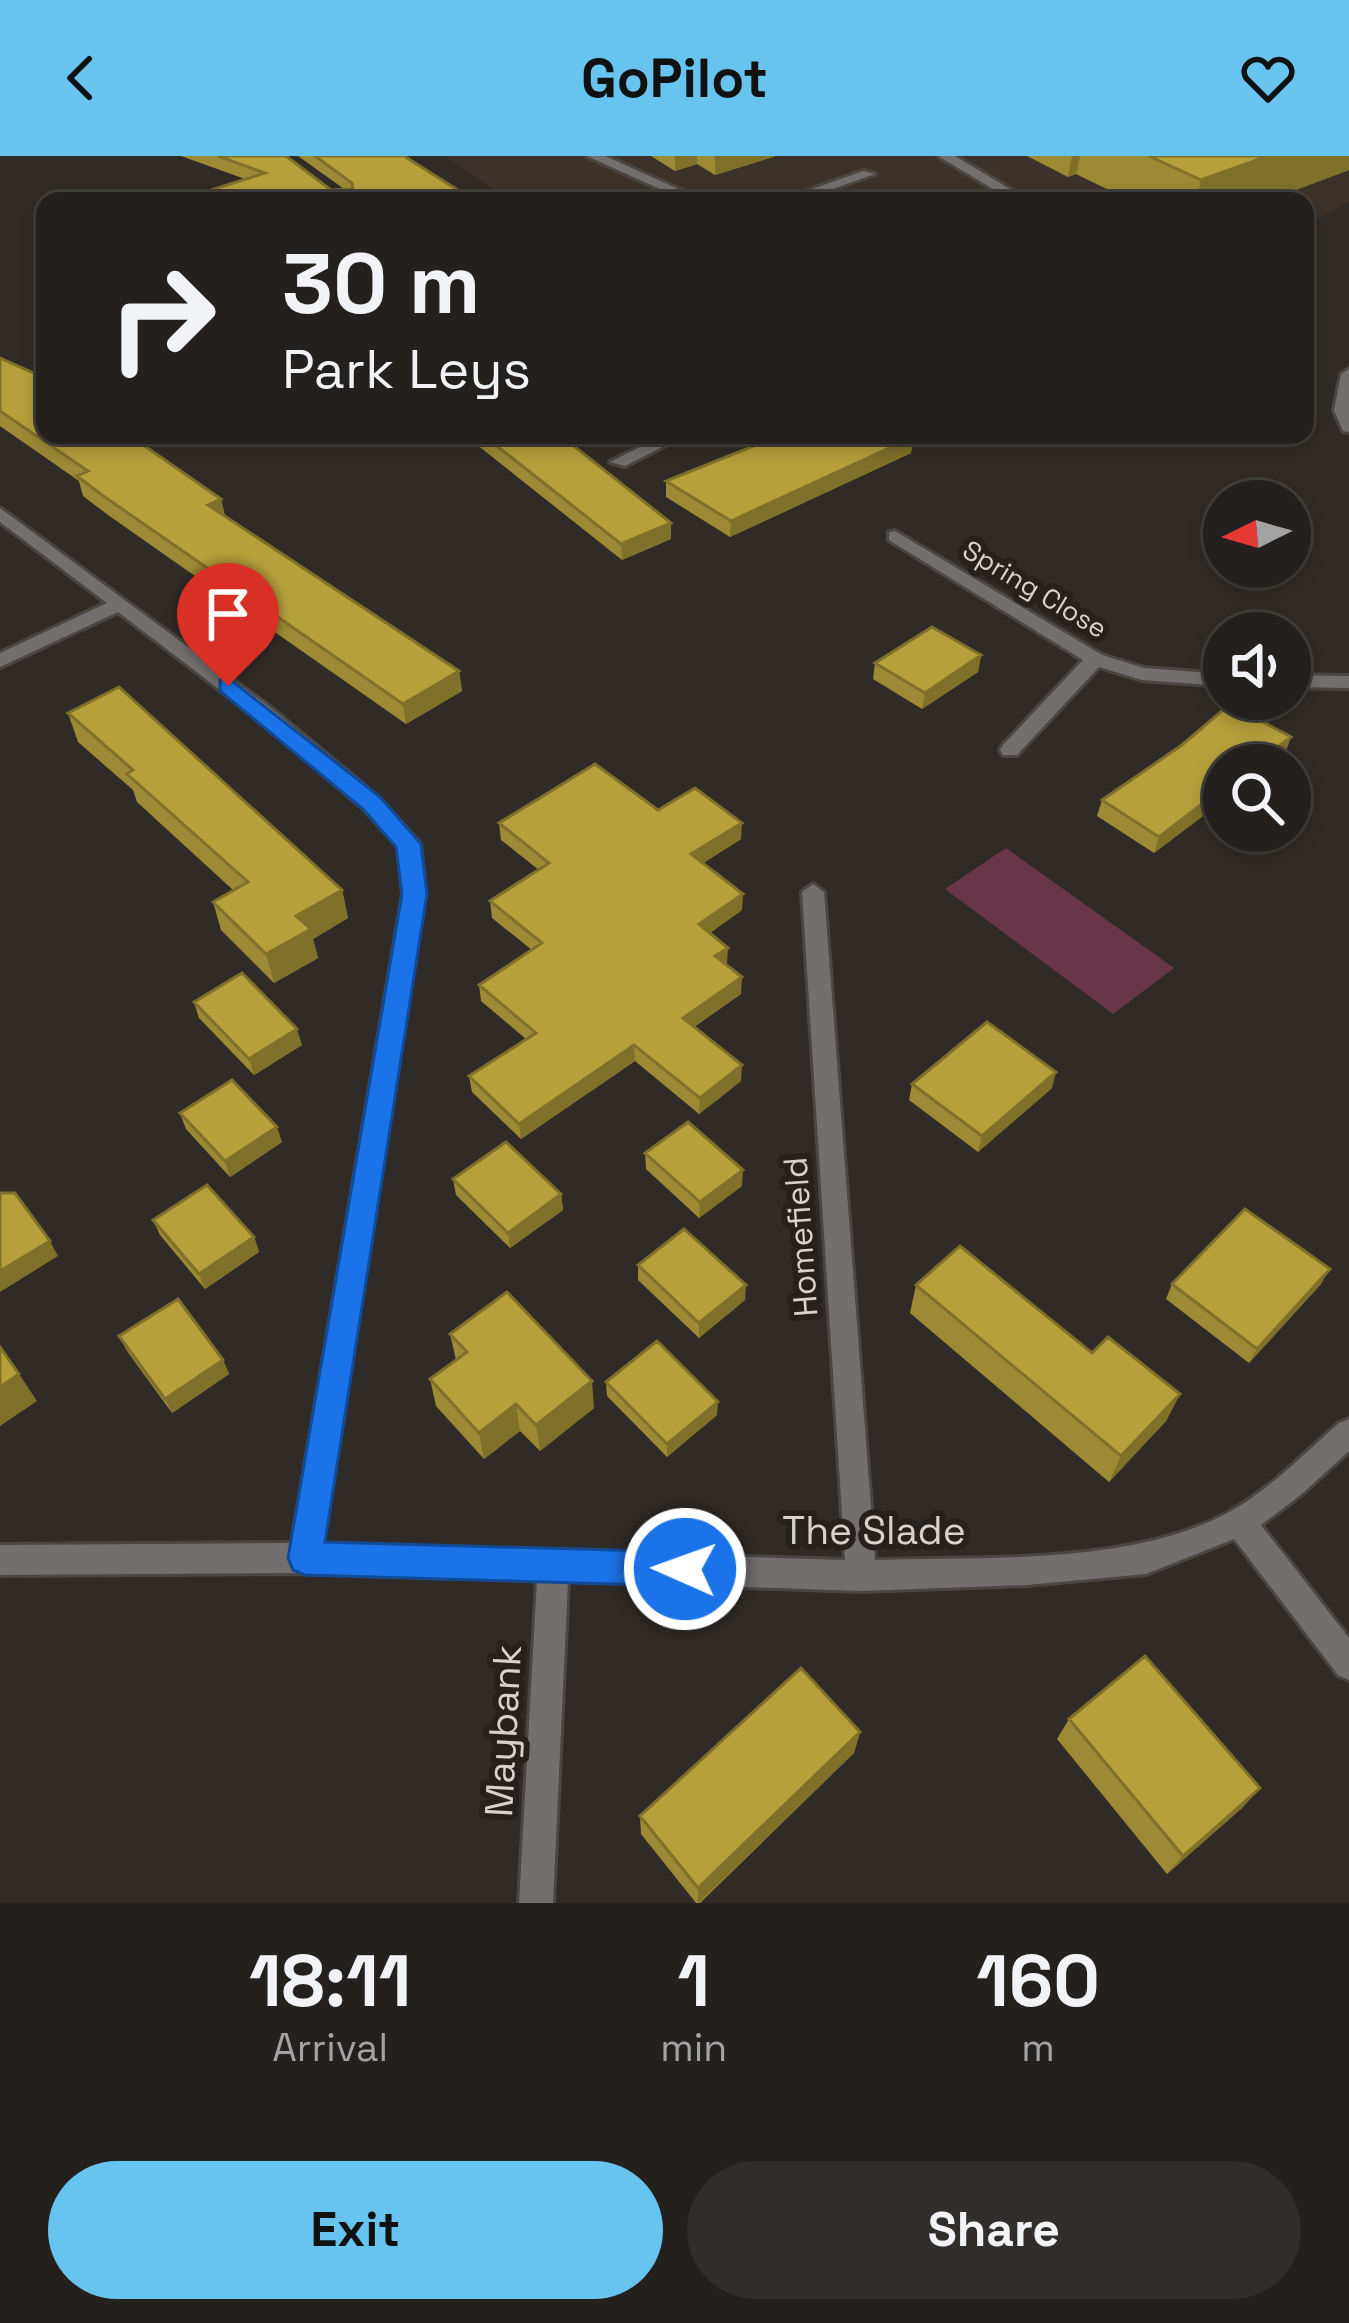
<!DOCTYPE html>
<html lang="en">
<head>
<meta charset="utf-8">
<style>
  :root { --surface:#24201d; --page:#302d2a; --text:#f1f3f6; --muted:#a3a3a4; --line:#413e3b; --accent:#66c4ef }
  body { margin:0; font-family:"Space Grotesk",sans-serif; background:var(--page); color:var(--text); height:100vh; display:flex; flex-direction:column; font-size:45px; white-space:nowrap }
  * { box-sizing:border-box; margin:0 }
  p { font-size:39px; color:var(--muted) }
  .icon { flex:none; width:66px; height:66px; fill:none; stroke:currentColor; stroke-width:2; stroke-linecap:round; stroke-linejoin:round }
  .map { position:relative; height:1747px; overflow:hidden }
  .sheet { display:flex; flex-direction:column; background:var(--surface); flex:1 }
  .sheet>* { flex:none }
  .banner { position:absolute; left:36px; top:36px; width:1278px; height:252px; border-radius:24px; box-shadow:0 6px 18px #0003,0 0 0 3px var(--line); background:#24201d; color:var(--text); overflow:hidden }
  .needle { width:78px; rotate:265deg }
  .buttons { position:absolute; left:1203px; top:324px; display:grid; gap:24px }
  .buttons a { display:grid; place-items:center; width:108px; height:108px; border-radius:50%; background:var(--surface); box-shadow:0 6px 18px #0003,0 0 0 3px var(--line); font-size:60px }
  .pin { position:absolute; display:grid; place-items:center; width:102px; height:102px; color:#fff; margin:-123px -51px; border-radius:50% 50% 50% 0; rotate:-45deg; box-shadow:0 0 12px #0007 }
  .pin .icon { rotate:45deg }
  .me { position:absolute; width:132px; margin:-66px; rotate:272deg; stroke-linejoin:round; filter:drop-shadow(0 0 9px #0008) }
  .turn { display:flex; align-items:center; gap:42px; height:252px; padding:0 48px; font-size:54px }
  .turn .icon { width:156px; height:156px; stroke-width:2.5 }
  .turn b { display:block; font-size:84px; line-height:102px }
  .eta { display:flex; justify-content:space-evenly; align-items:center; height:204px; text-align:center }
  .eta b { font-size:72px; font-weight:800; line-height:84px }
  .action { display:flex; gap:24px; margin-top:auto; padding:24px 48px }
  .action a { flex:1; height:138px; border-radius:72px; background:var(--accent); color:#111; font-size:48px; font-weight:800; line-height:138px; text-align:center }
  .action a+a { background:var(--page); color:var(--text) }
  header { display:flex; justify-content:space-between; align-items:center; height:156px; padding:0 48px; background:var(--accent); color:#111; font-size:54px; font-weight:800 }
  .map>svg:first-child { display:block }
  .built { fill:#3c3229 }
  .green { fill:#693649 }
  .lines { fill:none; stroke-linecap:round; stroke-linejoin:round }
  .lane-casing { stroke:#4a4642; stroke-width:6 }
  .street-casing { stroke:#4a4642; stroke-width:6 }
  .lane { fill:#736f6f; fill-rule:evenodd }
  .street { fill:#736f6f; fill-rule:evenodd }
  .wall { fill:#9c8a34 }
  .shaded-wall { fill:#7f702a }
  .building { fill:#b5a03c; stroke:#7f702a; stroke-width:3 }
  .route { fill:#1a73e8; stroke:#114b97; stroke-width:3 }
  .labels { text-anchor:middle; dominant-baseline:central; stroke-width:12; stroke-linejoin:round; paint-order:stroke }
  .far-street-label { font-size:27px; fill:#d5d2cf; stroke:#26211d }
  .street-label { font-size:33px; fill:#d5d2cf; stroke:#26211d }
  .near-street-label { font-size:39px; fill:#d5d2cf; stroke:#26211d }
</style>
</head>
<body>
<header><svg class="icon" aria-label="back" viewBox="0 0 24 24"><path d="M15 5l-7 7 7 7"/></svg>GoPilot<svg class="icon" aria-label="heart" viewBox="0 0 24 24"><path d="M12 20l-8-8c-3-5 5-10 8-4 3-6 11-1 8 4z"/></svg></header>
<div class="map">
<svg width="1349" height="1747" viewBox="0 0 1349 1747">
  <rect width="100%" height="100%" fill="#302b27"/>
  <path class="built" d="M445,0H1349V46L1305,69V45H619L602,36L573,45H511Z"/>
  <path class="green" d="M1006,692L1174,812L1113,858L945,733Z"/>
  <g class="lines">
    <g class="lane-casing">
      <path id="lane" d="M587,0H605L705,45H686Z
        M938,0H955L1030,45H1013Z
        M863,15L875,18L799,45H778Z"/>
    </g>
    <g class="street-casing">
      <path id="street" d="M1349,213V276L1343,275L1334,254L1341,218Z
        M664,279H686L625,310L610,306Z
        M0,352L271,552L379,642L420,688L425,738L322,1388L845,1404L802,736L813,728L824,736L875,1404C983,1401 1136,1409 1231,1355C1271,1332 1305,1297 1339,1267L1349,1263V1295L1303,1337L1261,1369L1349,1482V1524L1338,1519L1234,1383L1146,1418L1027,1429L861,1435L568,1425L553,1747H519L537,1424L305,1417L0,1419V1389L292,1387L403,738L398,690L363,652L257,562L118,456L0,511V497L107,447L0,366Z
        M895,375L1102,499L1144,512L1224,518V530L1142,524L1099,511L1017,599H1003L1000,594L1003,589L1083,504L889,384V376Z
        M1290,519L1349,520V532L1290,531Z"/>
    </g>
    <use href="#lane" class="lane"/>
    <use href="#street" class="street"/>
  </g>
  <path class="wall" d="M181,0H286L331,34L344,33L298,0H404L475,45H216L214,33L245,23Z
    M651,0H776L715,19L697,8L675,15Z
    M1027,0H1349V14L1266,45H1131L1076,18L1068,21Z
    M0,202L221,343L225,360L459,515L462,535L406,568L108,359L83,340L79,325L0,270Z
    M475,279H576L570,287L671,383L622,404L476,288Z
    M913,281L911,297L730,381L666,341V325Z
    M981,499L978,516L922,553L873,523L875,507Z
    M1230,548L1291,581L1285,597L1270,609H1224V644L1154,697L1097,660L1102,644L1182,589Z
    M68,557L342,734L348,762L313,783L318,802L274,827L221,774L213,746L233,734L137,646L133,634L78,586Z
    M658,654L741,683L703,707L742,754L710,777L727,808L726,809L741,838L694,871L741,925L699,958L635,905L521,983L472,936L469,920L526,883L481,845L479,829L532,794L492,762L490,745L539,714L501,684L499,667Z
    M194,846L302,889L254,919L199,862Z
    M912,928L1052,932L978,996L909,944Z
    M180,957L282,986L230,1021L186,973Z
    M645,997L742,1030L699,1062L646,1013Z
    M453,1023L561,1038L563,1054L510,1092L456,1039Z
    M153,1064L254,1081L259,1096L205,1133L160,1079Z
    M638,1109L745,1144L699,1182L638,1124Z
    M1172,1128H1321L1249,1207L1166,1143Z
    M916,1129L1092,1197L1180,1238L1166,1265L1109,1326L910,1157Z
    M450,1178L594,1252L540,1295L520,1275L484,1303L436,1250L430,1223L456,1204Z
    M119,1180L223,1204L229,1218L172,1257L127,1195Z
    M606,1226L717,1259L667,1301L607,1240Z
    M1069,1563L1260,1632L1242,1652L1167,1718L1057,1583Z
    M860,1576L854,1597L700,1747H696L641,1678L640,1660Z"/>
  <path class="shaded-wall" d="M675,0H697V8L675,15Z
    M715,0H776L715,19Z
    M1072,0H1080L1076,18L1068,21Z
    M1268,0H1349V14L1266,45H1196L1201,24Z
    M565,279H576L566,292Z
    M913,281L911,297L730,381L731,365Z
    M221,343L225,363L208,349Z
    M671,367V383L622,404L621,388Z
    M981,499L978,516L922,553L925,537Z
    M459,515L462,535L406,568L403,548Z
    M1291,581L1285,597L1270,609H1254Z
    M1224,631V644L1154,697L1159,681Z
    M742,667L741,683L691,715V698Z
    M342,734L348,762L313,783L318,802L274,827L266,798L296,760Z
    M743,738L742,754L699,784V768Z
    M728,792L727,808L714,816L715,800Z
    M742,821L741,838L683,878V862Z
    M297,873L302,889L254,919L249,903Z
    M634,889L635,905L521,983L519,968Z
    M742,909L741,925L699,958L700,942Z
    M1056,916L1052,932L978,996L982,980Z
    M277,971L282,986L230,1021L225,1005Z
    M743,1014L742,1030L699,1062L700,1046Z
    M561,1038L563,1054L510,1092L508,1077Z
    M254,1081L259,1096L205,1133L199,1118Z
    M50,1085L58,1100L0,1136V1115Z
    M1330,1113L1321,1128L1249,1207L1257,1193Z
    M746,1129L745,1144L699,1182V1167Z
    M223,1204L229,1218L172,1257L165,1243Z
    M19,1218L37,1245L0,1270V1231Z
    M592,1225L594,1252L540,1295L536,1269Z
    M1180,1238L1166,1265L1109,1326L1121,1300Z
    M718,1246L717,1259L667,1301V1288Z
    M516,1248L520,1275L484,1303L479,1277Z
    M860,1576L854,1597L698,1747V1732Z
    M1260,1632L1242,1652L1167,1718L1183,1700Z"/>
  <path class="building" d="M218,0H286L331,34L353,33L352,27L315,0H404L475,45H229L214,33L265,17Z
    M1149,0H1268L1201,24Z
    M0,202L45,222V279H129L221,343L208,349L459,515L403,548L102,339L77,320L88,315L0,255Z
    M483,279H560L671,367L621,388Z
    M781,279H909L913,281L731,365L666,325Z
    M932,471L981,499L925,537L875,507Z
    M119,531L342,734L296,760L311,773L266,798L213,746L248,726L127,618L133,614L68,557Z
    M1230,548L1291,581L1254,609H1224V631L1159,681L1102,644L1182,589Z
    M595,608L658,654L695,632L742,667L691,698L743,738L699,768L728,792L715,800L742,821L683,862L742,909L700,942L634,889L519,968L469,920L536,877L479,829L542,787L490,745L549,707L499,667Z
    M242,817L297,873L249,903L194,846Z
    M987,866L1056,916L982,980L912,928Z
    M232,924L277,971L225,1005L180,957Z
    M688,966L743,1014L700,1046L645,997Z
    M506,986L561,1038L508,1077L453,1023Z
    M207,1029L254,1081L199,1118L153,1064Z
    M0,1037H15L50,1085L0,1115Z
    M1245,1053L1330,1113L1257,1193L1172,1128Z
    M684,1073L746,1129L699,1167L638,1109Z
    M960,1090L1092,1197L1108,1181L1180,1238L1121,1300L916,1129Z
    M507,1136L592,1225L536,1269L516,1248L479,1277L430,1223L467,1196L450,1178Z
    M178,1143L223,1204L165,1243L119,1180Z
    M657,1185L718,1246L667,1288L606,1226Z
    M0,1191L19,1218L0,1231Z
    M1145,1500L1260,1632L1183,1700L1069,1563Z
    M801,1512L860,1576L698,1732L640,1660Z"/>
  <path class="route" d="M228,522L380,641L421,688L427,738L325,1386L685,1396L698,1401L703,1413L698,1425L685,1430L305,1419L293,1414L288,1402L402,738L396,691L363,653L220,535V524Z"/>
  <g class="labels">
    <g class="far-street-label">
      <text transform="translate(1035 433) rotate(31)">Spring Close</text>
    </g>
    <g class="street-label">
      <text transform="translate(801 1081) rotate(-94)">Homefield</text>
    </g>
    <g class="near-street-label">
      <text x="874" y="1374">The Slade</text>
      <text transform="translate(503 1575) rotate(-87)">Maybank</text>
    </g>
  </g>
</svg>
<div class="buttons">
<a><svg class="needle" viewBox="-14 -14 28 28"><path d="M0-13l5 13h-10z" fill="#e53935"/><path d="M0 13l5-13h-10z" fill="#a3a3a4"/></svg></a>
<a><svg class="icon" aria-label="sound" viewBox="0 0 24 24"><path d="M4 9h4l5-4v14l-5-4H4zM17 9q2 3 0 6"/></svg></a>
<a><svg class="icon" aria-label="search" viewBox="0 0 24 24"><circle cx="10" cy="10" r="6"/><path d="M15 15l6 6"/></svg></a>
</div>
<div class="pin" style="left:228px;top:530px;background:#d93025"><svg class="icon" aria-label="arrive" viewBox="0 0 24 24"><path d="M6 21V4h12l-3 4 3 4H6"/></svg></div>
<svg class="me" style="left:685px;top:1413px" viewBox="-20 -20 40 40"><circle r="17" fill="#1a73e8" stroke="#fff" stroke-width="3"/><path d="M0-11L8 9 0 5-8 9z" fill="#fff"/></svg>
<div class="banner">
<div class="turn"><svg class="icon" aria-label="right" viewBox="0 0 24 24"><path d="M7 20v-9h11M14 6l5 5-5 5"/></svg><div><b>30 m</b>Park Leys</div></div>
</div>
</div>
<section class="sheet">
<div class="eta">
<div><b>18:11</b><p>Arrival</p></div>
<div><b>1</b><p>min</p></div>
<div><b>160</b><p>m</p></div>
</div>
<div class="action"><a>Exit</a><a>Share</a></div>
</section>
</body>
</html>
